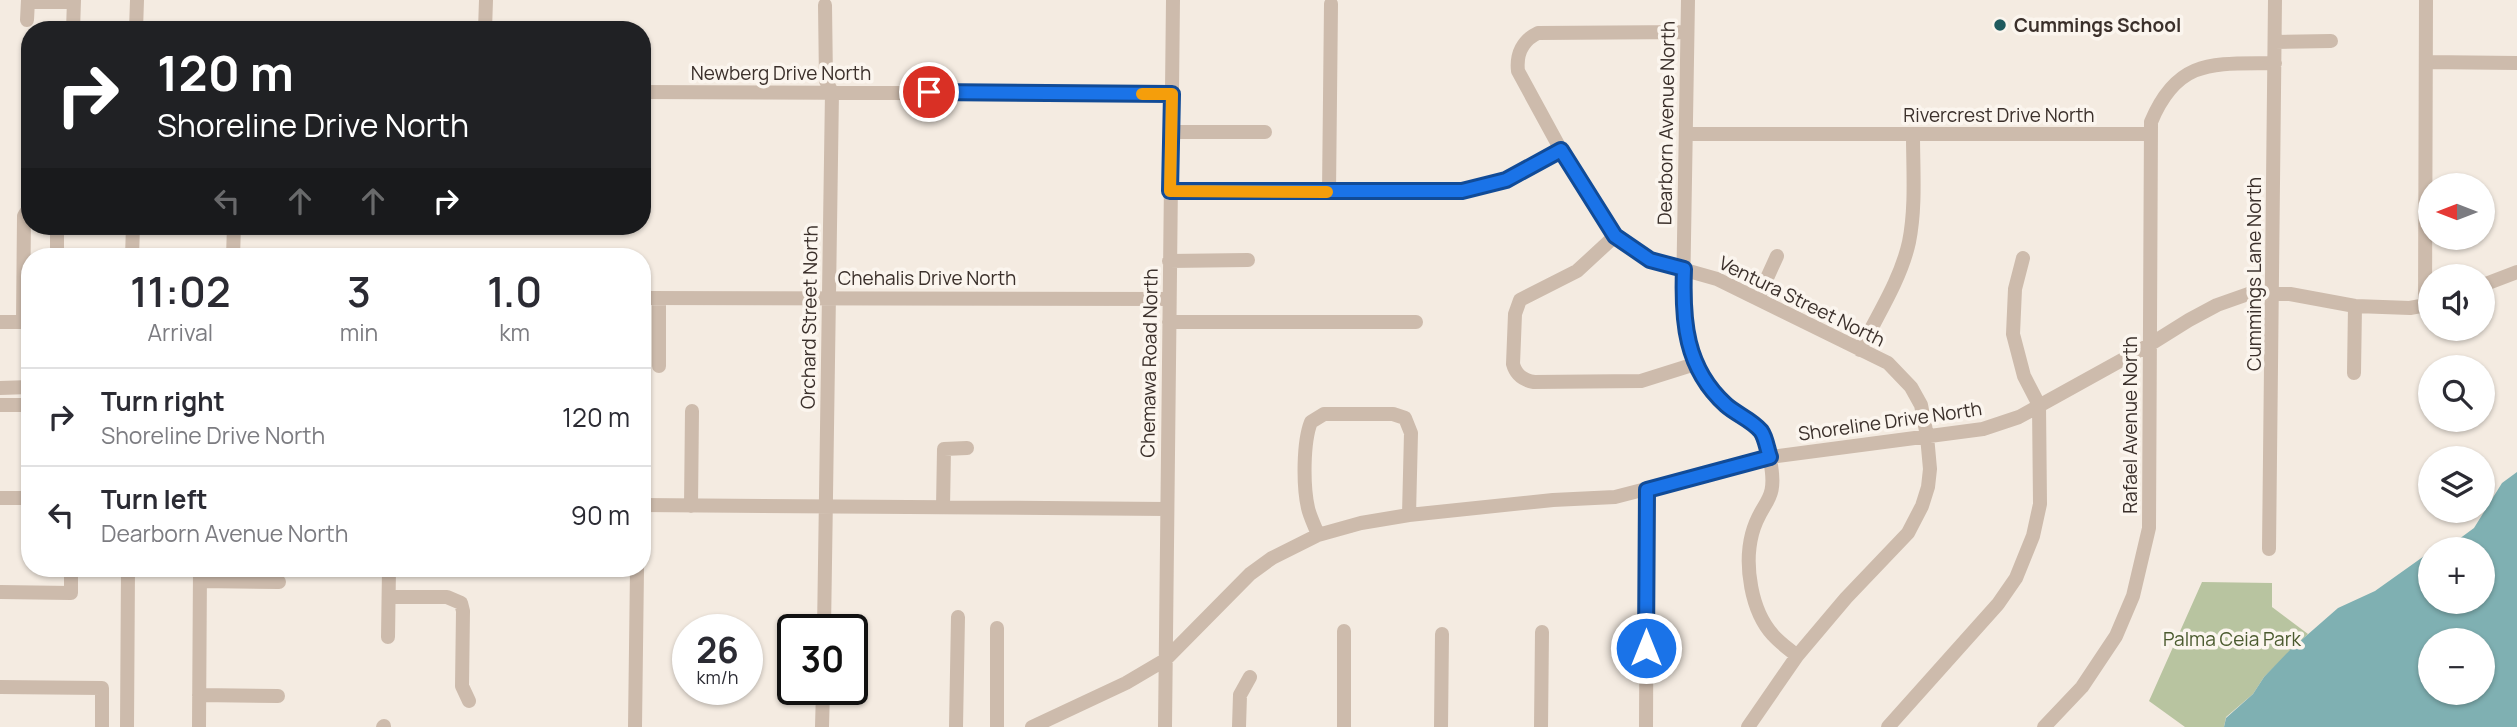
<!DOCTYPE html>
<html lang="en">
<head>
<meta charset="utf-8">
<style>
  :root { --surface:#fff; --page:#f7f7f7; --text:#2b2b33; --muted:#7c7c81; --line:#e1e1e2 }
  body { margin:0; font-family:Manrope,sans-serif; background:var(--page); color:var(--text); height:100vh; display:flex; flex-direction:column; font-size:26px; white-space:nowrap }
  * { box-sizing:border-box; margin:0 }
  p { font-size:23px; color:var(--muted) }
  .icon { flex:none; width:38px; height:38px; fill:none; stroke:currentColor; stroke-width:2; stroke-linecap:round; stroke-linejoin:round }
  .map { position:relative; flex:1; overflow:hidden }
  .sheet { position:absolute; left:21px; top:248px; width:630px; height:329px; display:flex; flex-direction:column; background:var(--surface); border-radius:28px; box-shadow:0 2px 5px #0004 }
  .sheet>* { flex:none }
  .guide { position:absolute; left:21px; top:21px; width:630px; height:214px; border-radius:28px; box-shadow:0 2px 5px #0004; background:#202124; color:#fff; overflow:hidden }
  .needle { width:46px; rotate:270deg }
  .fabs { position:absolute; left:2418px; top:173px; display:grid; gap:14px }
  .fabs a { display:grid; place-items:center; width:77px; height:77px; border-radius:50%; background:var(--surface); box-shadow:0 2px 5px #0004; font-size:35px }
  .speed { position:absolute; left:672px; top:614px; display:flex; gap:14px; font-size:35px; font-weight:700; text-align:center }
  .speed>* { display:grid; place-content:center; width:91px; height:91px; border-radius:50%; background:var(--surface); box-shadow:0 2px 5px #0004; line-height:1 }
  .speed small { font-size:18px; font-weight:400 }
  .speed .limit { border:4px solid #111; border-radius:10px; background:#fff; color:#111 }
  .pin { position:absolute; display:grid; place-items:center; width:60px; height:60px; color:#fff; margin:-30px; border:4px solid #fff; border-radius:50%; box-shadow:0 2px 7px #0007 }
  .me { position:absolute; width:77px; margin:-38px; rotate:0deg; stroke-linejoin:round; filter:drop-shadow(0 0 5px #0008) }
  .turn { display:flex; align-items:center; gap:24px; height:147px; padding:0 21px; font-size:32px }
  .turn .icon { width:91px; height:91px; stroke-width:2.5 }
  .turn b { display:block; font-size:49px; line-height:60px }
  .lanes { display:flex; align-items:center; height:66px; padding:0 21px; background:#0003; justify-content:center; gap:35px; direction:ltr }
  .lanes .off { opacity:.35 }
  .eta { display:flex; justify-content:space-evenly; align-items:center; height:119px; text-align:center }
  .eta b { font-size:42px; font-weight:600; line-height:49px }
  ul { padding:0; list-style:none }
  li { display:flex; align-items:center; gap:21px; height:98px; padding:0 21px; border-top:2px solid var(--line) }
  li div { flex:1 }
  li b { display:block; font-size:26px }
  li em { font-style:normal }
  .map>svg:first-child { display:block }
  .green { fill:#b8c4a0 }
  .water { fill:#7fb0b2; fill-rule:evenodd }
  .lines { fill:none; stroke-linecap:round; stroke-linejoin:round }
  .minor { stroke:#cdbbac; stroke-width:14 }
  .route-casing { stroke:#114b97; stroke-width:18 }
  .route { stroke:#1a73e8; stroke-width:12 }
  .slow { stroke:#f59e0b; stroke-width:12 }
  .poi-dot { fill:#1f5a5e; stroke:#fbf5ee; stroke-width:2.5 }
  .labels { text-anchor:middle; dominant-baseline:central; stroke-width:7; stroke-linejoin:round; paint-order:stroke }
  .poi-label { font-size:19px; font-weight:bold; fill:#3b302b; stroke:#fbf5ee; text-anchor:start }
  .street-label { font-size:19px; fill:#3b302b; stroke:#fbf5ee }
  .park-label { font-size:19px; fill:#4a5a2e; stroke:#fbf5ee }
</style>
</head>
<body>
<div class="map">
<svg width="2517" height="727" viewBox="0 0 2517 727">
  <rect width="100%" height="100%" fill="#f4ebe1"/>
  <path class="green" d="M2202,582L2272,583V607L2308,634L2264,677L2253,694L2226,717L2224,727H2185L2149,701Z"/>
  <path class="water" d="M2517,472V727H2224L2226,718L2253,694L2264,677L2290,650L2338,608L2375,591L2427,554L2431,552V602H2483V550L2437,549L2455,542L2474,528L2502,483ZM2431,640H2483V693H2431Z"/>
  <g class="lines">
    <path class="minor" d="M1688,0L1683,299C1685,340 1695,376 1725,404C1749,426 1763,423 1770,460C1779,504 1761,499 1752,534C1744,565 1751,611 1773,635C1780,643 1789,649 1797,656
      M28,2H74
      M27,20L28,0
      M73,30L74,0
      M136,30L137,0
      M485,30L486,0
      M1686,32L1538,33C1523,40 1516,54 1518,71L1561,150L1615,236L1650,260L1717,279L1888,363L1911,387L1921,405L1927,436L1930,469L1928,487L1922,506L1908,533L1846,598L1797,656L1748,727
      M2275,42L2331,41
      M2426,62L2517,63
      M642,92L1172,94
      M1171,132H1265
      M1686,134H2150
      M1170,192L1462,191L1506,180L1561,150
      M1329,192L1331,4
      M1615,236L1577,271L1520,300L1515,314L1513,364C1516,375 1523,380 1534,382L1641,381L1695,364
      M57,257V226
      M132,257L133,226
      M233,257L234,226
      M1169,261L1248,260
      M2483,285L2517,272
      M642,298L1169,299
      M1758,298L1777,256
      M2425,306L2426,0
      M0,322H30
      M23,322L24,216L30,206
      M1169,322H1416
      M1860,350C1877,316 1901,279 1909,242C1916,207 1913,170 1913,135
      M659,366V298
      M2354,373L2355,306
      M0,388L30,387
      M0,405H30
      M0,498H30
      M642,505L1166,509
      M691,506L692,411
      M943,507L944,449L967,448
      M1318,535C1315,526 1310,517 1308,508C1303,486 1303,442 1311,422L1324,414H1393L1405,418L1411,433L1409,515
      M2269,549L2275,0
      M200,581L279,582
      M0,592L71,593V569
      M389,597H447L461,603L463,611L462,686L469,701
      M824,630L832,92L826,81L825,5
      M388,637L389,569
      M0,687L102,688V727
      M199,695L278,696
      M127,727L128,569
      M199,727L200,569
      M383,727L384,726
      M635,727L637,569
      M822,727L823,690
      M956,727L958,617
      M997,727V628
      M1032,727L1126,683L1165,660L1250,574L1272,558L1318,535L1361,523L1409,515L1553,500L1615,497L1770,457L1983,429L2019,417L2149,345L2189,320L2217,305L2251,293L2290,294L2355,306L2410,308L2431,304
      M1165,727L1173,0
      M1239,727L1240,695L1250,677
      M1344,727V631
      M1441,727L1442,634
      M1541,727L1542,632
      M1646,727L1647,490
      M1888,727L1998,604L2016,578L2033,536L2040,504L2039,405L2024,376L2013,334L2015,289L2023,258
      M2044,727L2082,687L2116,636L2133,596L2149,528L2151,122C2178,57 2215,64 2275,63"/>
  </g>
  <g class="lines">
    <g class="route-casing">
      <path id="route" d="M929,92L1172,94L1170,191H1462L1506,180L1561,150L1615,236L1650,260L1684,269C1682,320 1685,368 1726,405C1736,414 1752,420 1761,431C1766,438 1767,449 1770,457L1647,490L1646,648"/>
    </g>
    <use href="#route" class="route"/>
    <path class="slow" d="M1142,94H1172L1170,191L1327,192"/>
  </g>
  <circle class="poi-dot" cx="2000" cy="25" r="7"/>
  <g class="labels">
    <g class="poi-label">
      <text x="2014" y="25">Cummings School</text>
    </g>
    <g class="street-label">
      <text x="781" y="73">Newberg Drive North</text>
      <text x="1999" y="115">Rivercrest Drive North</text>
      <text transform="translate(1666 123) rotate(-89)">Dearborn Avenue North</text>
      <text transform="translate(2254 274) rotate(-90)">Cummings Lane North</text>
      <text x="927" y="278">Chehalis Drive North</text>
      <text transform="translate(1802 301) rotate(26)">Ventura Street North</text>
      <text transform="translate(809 317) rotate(-89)">Orchard Street North</text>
      <text transform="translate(1149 363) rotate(-89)">Chemawa Road North</text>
      <text transform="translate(1890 421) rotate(-8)">Shoreline Drive North</text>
      <text transform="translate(2130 425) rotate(-90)">Rafael Avenue North</text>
    </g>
    <g class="park-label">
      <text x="2232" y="639">Palma Ceia Park</text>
    </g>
  </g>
</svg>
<div class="fabs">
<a><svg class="needle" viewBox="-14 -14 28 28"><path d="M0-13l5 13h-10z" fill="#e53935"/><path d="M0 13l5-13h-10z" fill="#7c7c81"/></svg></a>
<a><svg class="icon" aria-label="sound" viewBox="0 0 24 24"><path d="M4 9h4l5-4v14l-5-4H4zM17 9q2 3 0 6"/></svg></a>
<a><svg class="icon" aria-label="search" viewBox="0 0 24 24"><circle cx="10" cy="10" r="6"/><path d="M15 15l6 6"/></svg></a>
<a><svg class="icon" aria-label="layers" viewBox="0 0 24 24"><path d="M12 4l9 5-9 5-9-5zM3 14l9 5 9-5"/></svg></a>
<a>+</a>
<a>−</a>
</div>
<div class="speed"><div>26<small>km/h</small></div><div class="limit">30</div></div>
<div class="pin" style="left:929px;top:92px;background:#d93025"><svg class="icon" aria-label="arrive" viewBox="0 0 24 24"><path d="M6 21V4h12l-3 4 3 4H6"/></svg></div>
<svg class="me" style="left:1646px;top:648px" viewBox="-20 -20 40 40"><circle r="17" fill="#1a73e8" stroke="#fff" stroke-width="3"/><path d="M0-11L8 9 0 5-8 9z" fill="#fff"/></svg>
<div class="guide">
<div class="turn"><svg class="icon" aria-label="right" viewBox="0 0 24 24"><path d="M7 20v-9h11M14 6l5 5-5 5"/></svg><div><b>120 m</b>Shoreline Drive North</div></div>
<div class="lanes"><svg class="icon off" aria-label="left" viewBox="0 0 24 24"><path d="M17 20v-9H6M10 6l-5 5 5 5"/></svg><svg class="icon off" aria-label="ahead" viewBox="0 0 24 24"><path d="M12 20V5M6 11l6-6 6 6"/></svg><svg class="icon off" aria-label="ahead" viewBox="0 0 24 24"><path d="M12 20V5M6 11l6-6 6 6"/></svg><svg class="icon" aria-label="right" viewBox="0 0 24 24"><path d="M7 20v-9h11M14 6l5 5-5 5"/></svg></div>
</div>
<section class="sheet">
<div class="eta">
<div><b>11:02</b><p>Arrival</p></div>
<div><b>3</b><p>min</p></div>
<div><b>1.0</b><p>km</p></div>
</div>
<ul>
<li><svg class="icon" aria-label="right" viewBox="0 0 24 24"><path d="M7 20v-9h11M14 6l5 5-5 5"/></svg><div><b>Turn right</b><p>Shoreline Drive North</p></div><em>120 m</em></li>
<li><svg class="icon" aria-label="left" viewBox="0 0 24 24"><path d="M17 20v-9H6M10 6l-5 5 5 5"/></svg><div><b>Turn left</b><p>Dearborn Avenue North</p></div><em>90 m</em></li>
</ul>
</section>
</div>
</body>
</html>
